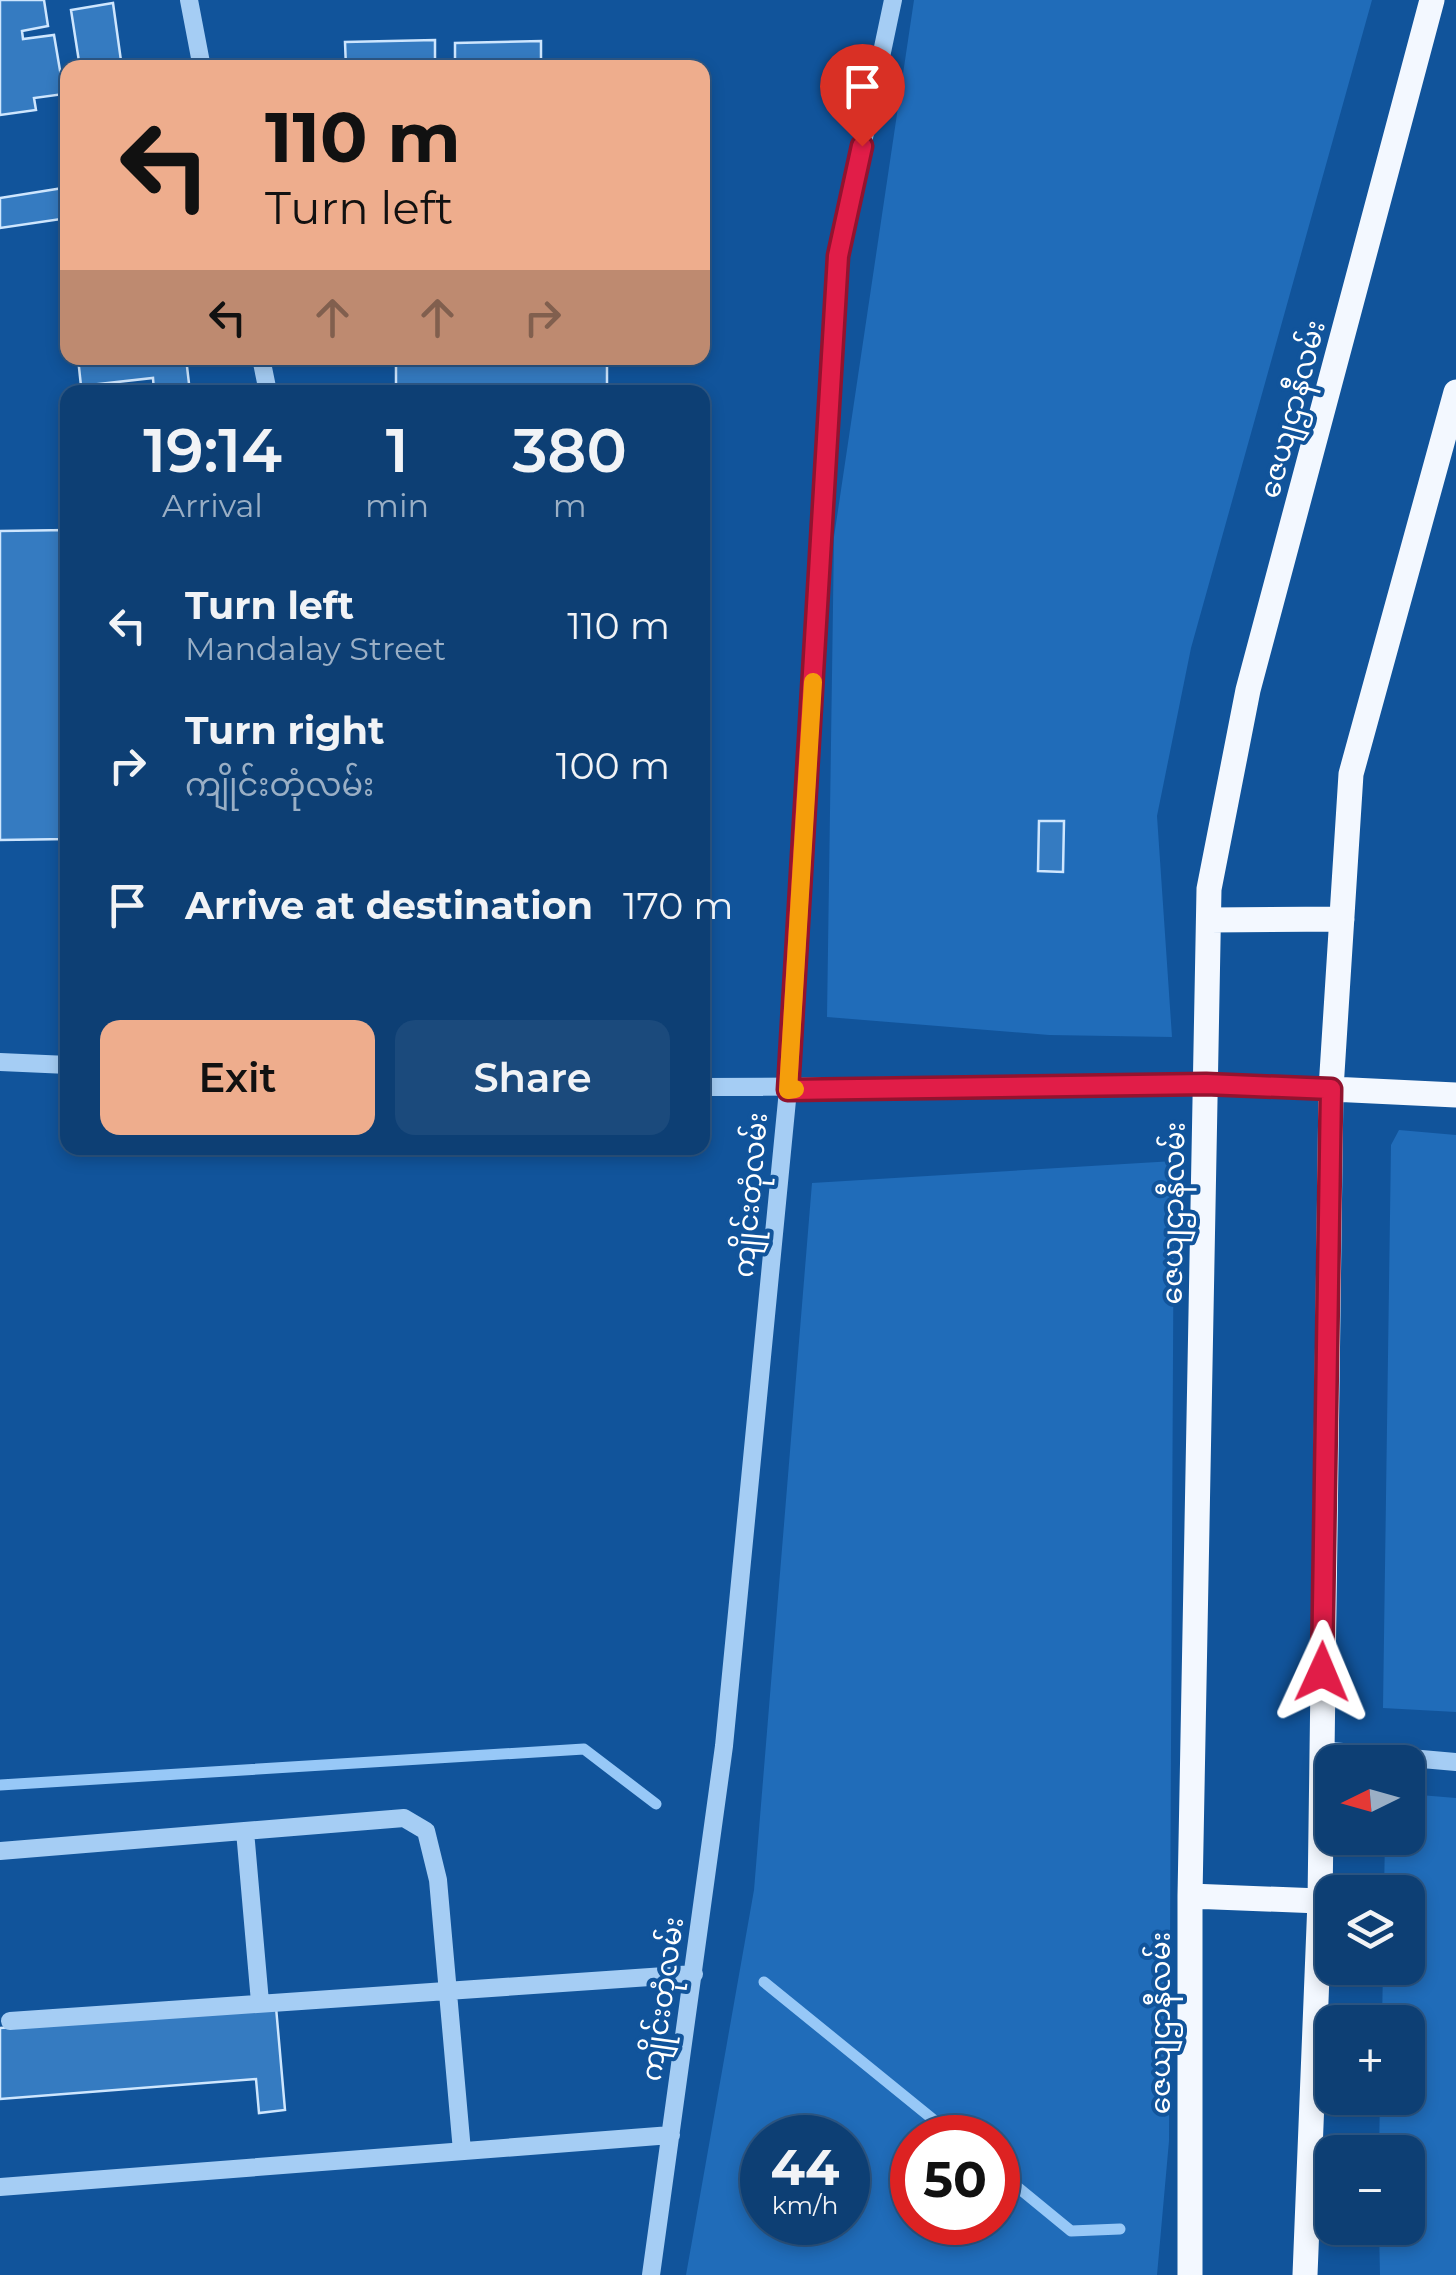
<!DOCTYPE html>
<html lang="en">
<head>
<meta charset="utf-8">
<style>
  :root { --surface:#0d3f74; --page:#1b4a7c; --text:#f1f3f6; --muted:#9aafc5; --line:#2d5886; --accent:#eead8d }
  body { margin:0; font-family:Montserrat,"Noto Sans Myanmar",sans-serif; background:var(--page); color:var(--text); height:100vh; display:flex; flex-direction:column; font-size:38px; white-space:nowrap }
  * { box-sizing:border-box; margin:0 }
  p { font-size:32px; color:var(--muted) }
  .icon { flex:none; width:55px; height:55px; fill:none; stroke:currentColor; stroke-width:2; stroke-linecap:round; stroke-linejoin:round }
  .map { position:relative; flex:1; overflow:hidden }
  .details { position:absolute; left:60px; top:385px; width:650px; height:770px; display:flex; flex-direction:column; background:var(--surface); border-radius:20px; box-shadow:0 5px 15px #0003,0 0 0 2px var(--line) }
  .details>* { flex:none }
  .hud { position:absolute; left:60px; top:60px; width:650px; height:305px; border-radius:20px; box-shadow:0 5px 15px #0003,0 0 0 2px var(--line); background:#eead8d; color:#111; overflow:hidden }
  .needle { width:65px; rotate:265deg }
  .controls { position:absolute; left:1315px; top:1745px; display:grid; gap:20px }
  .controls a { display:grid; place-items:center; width:110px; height:110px; border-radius:20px; background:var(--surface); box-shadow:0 5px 15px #0003,0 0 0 2px var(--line); font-size:50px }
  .speed { position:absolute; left:740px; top:2115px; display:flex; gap:20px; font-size:50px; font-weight:700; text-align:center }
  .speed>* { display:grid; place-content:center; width:130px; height:130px; border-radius:50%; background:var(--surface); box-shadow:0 5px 15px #0003,0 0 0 2px var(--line); line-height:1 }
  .speed small { font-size:25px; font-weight:400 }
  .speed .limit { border:15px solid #d22; background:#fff; color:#111 }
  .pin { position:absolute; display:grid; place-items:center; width:85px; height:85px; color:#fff; margin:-102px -42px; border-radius:50% 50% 50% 0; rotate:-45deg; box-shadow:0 0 10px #0007 }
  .pin .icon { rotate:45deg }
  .me { position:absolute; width:110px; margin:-55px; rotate:1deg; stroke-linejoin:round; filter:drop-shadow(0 0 8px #0008) }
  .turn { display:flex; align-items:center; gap:35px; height:210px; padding:0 40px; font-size:45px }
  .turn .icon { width:130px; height:130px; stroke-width:2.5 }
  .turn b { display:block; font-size:70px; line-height:85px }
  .lanes { display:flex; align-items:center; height:95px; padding:0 40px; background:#0003; justify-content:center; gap:50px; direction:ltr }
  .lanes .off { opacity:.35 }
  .eta { display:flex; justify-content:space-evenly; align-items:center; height:170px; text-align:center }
  .eta b { font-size:60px; font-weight:600; line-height:70px }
  .action { display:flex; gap:20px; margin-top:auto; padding:20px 40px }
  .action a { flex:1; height:115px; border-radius:20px; background:var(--accent); color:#111; font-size:40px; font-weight:600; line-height:115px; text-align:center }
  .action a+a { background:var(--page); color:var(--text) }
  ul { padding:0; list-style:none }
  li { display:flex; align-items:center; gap:30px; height:140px; padding:0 40px }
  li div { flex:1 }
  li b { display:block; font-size:38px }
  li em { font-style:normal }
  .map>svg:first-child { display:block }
  .green { fill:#206cb9; fill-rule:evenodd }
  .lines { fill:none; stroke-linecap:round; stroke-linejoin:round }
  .stream { stroke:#97c8f7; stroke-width:11 }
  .building { fill:#357bc1; stroke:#cee6fe; stroke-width:2.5 }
  .minor { stroke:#a5cdf4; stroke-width:18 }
  .major { stroke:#f3f8ff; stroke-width:25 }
  .route-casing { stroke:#92132f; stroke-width:25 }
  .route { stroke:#e11d48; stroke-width:18 }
  .slow { stroke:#f59e0b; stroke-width:18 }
  .labels { text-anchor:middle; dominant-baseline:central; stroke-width:8; stroke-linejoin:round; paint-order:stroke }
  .street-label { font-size:28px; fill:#fff; stroke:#11549b }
</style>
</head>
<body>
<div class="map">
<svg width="1456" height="2275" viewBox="0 0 1456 2275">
  <rect width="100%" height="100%" fill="#11549b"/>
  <path class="green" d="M914,0H1372L1191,648L1157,816L1172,1037L1049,1035L827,1017L834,537Z
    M1399,1130L1456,1135V1712L1383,1708L1391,1145Z
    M1174,1161L1169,2141L1157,2275H686L754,1890L812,1183ZM762,2138H848V2222H762ZM912,2138H998V2222H912Z
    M1408,1794L1456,1798V2275H1380L1379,2228H1408V2152H1379L1380,2098H1408V2022H1382L1383,1968H1408V1892H1384L1385,1838H1408Z"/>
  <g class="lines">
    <path class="stream" d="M0,1785L584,1749L656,1804
      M764,1982L956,2138
      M998,2171L1071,2231L1120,2229"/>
  </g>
  <path class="building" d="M0,0H44L48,26L22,31L23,39L54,35L64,94L34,98L36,110L0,115Z
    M113,3L122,68H80L71,10Z
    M435,40V68H346L345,42Z
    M541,41V68H455V43Z
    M63,188L68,218L0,228V198Z
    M78,358H186L190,392H154L153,378L81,386Z
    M396,358H607V392H396Z
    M68,530V839L0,840V531Z
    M1039,821H1064L1063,872L1038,871Z
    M276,2007L285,2110L259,2113L256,2079L0,2099V2028Z"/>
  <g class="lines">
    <path class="minor" d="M189,0L202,68
      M261,358L268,392
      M0,1062L68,1065
      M702,1087L1206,1084L1331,1089
      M1320,1750L1456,1762
      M245,1831L260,2002
      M0,1851L404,1818L426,1831L438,1880L462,2151
      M10,2021L694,1974
      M0,2187L671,2135
      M651,2275L724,1746L788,1090L839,256L893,0"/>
    <path class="major" d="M1209,920L1342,919
      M1331,1089L1456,1095
      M1190,1896L1320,1901
      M1190,2275V1896L1209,889L1248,690L1432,0
      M1305,2275L1320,1901L1331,1089L1351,774L1456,392"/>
  </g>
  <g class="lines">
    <g class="route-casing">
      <path id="route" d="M862,146L838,256L788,1090L1206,1084L1331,1089L1322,1672"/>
    </g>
    <use href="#route" class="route"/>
    <path class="slow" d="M795,1089L788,1090L813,682"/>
  </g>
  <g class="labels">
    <g class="street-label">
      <text transform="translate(1292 409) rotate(-75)">ဇေယျဌာနီလမ်း</text>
      <text transform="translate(750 1195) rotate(-85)">ကျိုင်းတုံလမ်း</text>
      <text transform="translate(1173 1213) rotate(-89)">ဇေယျဌာနီလမ်း</text>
      <text transform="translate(662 1999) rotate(-82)">ကျိုင်းတုံလမ်း</text>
      <text transform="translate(1160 2023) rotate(-90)">ဇေယျဌာနီလမ်း</text>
    </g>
  </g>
</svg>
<div class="controls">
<a><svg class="needle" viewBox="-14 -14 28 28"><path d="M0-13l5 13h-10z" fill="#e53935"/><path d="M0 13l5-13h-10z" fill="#9aafc5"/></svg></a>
<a><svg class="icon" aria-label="layers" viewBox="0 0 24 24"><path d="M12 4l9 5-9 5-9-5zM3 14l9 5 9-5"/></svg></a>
<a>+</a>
<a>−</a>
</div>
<div class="speed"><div>44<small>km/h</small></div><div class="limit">50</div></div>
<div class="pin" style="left:862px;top:146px;background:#d93025"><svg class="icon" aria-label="arrive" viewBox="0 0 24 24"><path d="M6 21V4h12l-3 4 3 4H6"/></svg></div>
<svg class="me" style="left:1322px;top:1672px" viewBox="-20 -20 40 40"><path d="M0-17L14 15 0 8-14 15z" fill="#e11d48" stroke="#fff" stroke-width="4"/></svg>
<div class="hud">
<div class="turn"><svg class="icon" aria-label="left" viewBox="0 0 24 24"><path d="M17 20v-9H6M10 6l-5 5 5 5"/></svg><div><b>110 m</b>Turn left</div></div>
<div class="lanes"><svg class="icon" aria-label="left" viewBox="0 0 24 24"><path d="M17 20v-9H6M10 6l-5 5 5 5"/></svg><svg class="icon off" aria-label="ahead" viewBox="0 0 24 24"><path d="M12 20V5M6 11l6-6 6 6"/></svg><svg class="icon off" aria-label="ahead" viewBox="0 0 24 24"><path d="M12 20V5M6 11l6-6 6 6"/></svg><svg class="icon off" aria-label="right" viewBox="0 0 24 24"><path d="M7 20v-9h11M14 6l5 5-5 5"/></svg></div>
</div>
<section class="details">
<div class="eta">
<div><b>19:14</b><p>Arrival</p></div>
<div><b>1</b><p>min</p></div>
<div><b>380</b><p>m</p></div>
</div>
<ul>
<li><svg class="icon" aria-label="left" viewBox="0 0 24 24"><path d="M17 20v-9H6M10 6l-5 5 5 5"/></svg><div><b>Turn left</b><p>Mandalay Street</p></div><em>110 m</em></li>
<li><svg class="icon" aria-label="right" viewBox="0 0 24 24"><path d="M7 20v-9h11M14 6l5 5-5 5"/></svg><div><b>Turn right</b><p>ကျိုင်းတုံလမ်း</p></div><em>100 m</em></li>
<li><svg class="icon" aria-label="arrive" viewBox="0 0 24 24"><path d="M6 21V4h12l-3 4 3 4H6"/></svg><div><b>Arrive at destination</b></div><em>170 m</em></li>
</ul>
<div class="action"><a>Exit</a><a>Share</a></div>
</section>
</div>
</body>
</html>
